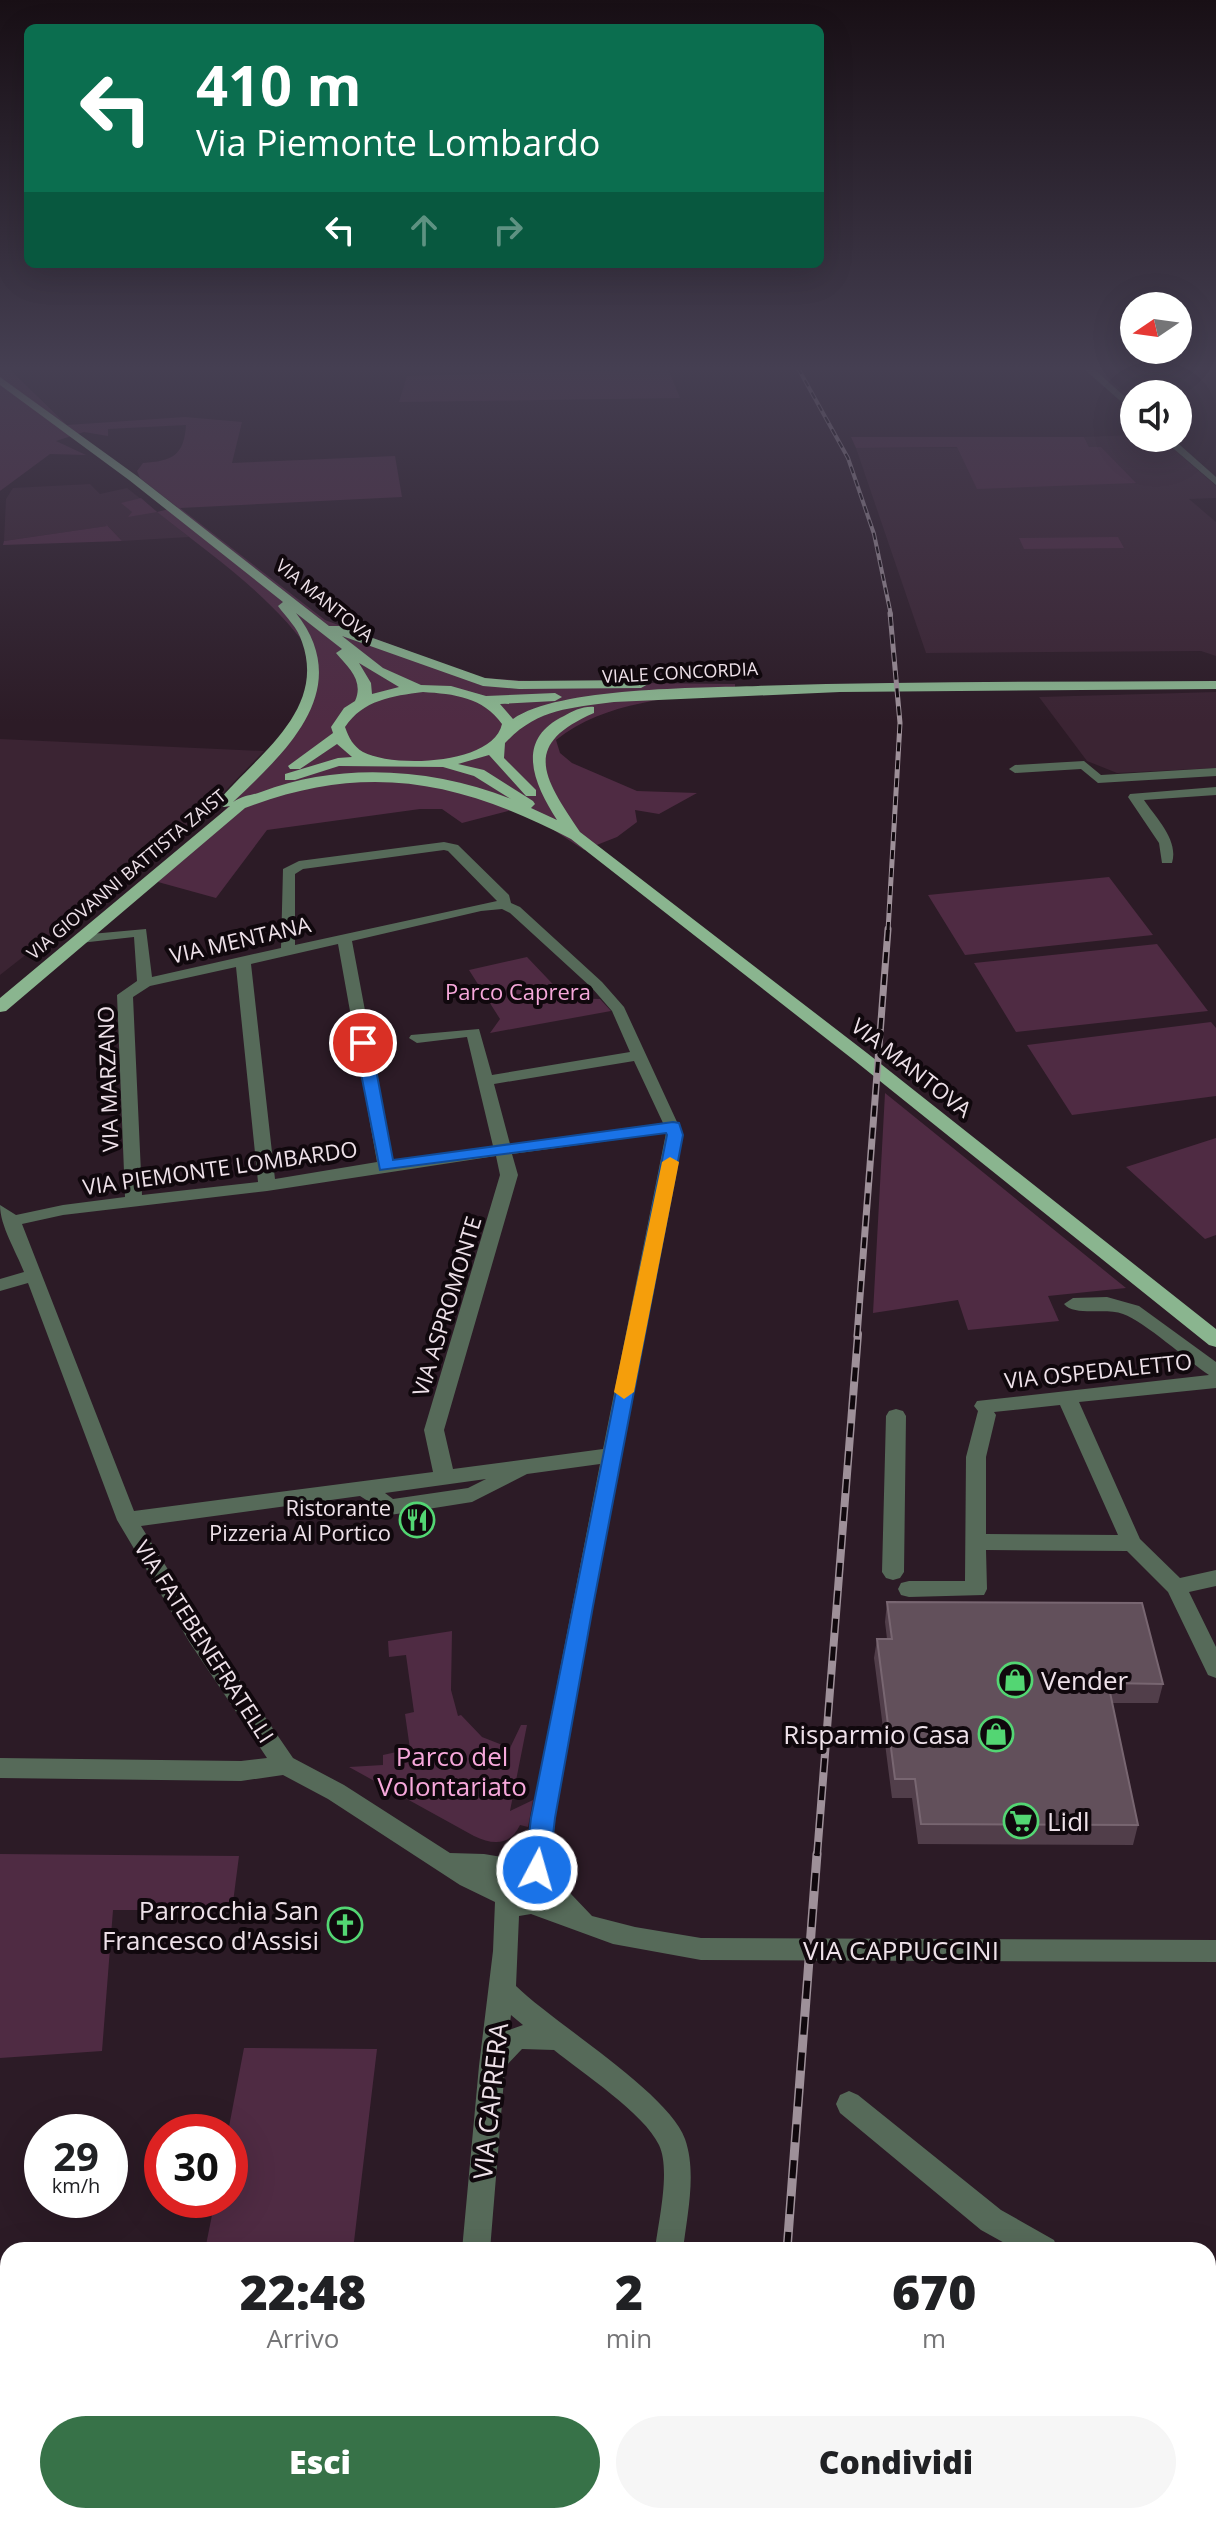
<!DOCTYPE html>
<html lang="it">
<head>
<meta charset="utf-8">
<style>
  :root { --surface:#fff; --page:#f6f6f6; --text:#202124; --muted:#757577; --accent:#377248 }
  body { margin:0; font-family:"Open Sans",sans-serif; background:var(--page); color:var(--text); height:100vh; display:flex; flex-direction:column; font-size:30px; white-space:nowrap }
  * { box-sizing:border-box; margin:0 }
  p { font-size:26px; color:var(--muted) }
  .icon { flex:none; width:44px; height:44px; fill:none; stroke:currentColor; stroke-width:2; stroke-linecap:round; stroke-linejoin:round }
  .map { position:relative; flex:1; overflow:hidden }
  .panel { position:absolute; left:0px; top:2242px; width:1216px; height:282px; display:flex; flex-direction:column; background:var(--surface); border-radius:24px 24px 0 0; box-shadow:0 8px 32px #0002 }
  .panel>* { flex:none }
  .hud { position:absolute; left:24px; top:24px; width:800px; height:244px; border-radius:12px; box-shadow:0 8px 32px #0002; background:#0b6e4f; color:#fff; overflow:hidden }
  .needle { width:52px; rotate:257deg }
  .controls { position:absolute; left:1120px; top:292px; display:grid; gap:16px }
  .controls a { display:grid; place-items:center; width:72px; height:72px; border-radius:50%; background:var(--surface); box-shadow:0 8px 32px #0002; font-size:40px }
  .speed { position:absolute; left:24px; top:2114px; display:flex; gap:16px; font-size:40px; font-weight:700; text-align:center }
  .speed>* { display:grid; place-content:center; width:104px; height:104px; border-radius:50%; background:var(--surface); box-shadow:0 8px 32px #0002; line-height:1 }
  .speed small { font-size:20px; font-weight:400 }
  .speed .limit { border:12px solid #d22; background:#fff; color:#111 }
  .pin { position:absolute; display:grid; place-items:center; width:68px; height:68px; color:#fff; margin:-34px; border:4px solid #fff; border-radius:50%; box-shadow:0 2px 8px #0007 }
  .me { position:absolute; width:88px; margin:-44px; rotate:6deg; stroke-linejoin:round; filter:drop-shadow(0 0 6px #0008) }
  .turn { display:flex; align-items:center; gap:28px; height:168px; padding:0 40px; font-size:36px }
  .turn .icon { width:104px; height:104px; stroke-width:2.5 }
  .turn b { display:block; font-size:56px; line-height:68px }
  .lanes { display:flex; align-items:center; height:76px; padding:0 40px; background:#0003; justify-content:center; gap:40px; direction:ltr }
  .lanes .off { opacity:.35 }
  .eta { display:flex; justify-content:space-evenly; align-items:center; height:136px; text-align:center }
  .eta b { font-size:48px; font-weight:800; line-height:56px }
  .cta { display:flex; gap:16px; margin-top:auto; padding:16px 40px }
  .cta a { flex:1; height:92px; border-radius:48px; background:var(--accent); color:#fff; font-size:32px; font-weight:800; line-height:92px; text-align:center }
  .cta a+a { background:var(--page); color:var(--text) }
  .map>svg:first-child { display:block }
  .built { fill:#3b2433 }
  .green { fill:#4f2b43 }
  .lines { fill:none; stroke-linecap:round; stroke-linejoin:round }
  .minor { fill:#566a59; fill-rule:evenodd }
  .major { fill:#8ab58f; fill-rule:evenodd }
  .rail-far4-casing { stroke:#9e9099; stroke-width:4 }
  .rail-far3-casing { stroke:#9e9099; stroke-width:5 }
  .rail-far2-casing { stroke:#9e9099; stroke-width:7 }
  .rail-far1-casing { stroke:#9e9099; stroke-width:8 }
  .rail-casing { stroke:#9e9099; stroke-width:9 }
  .rail-far4 { stroke:#10080d; stroke-width:2; stroke-dasharray:7; stroke-linecap:butt }
  .rail-far3 { stroke:#10080d; stroke-width:3; stroke-dasharray:9; stroke-linecap:butt }
  .rail-far2 { stroke:#10080d; stroke-width:4; stroke-dasharray:11; stroke-linecap:butt }
  .rail-far1 { stroke:#10080d; stroke-width:5; stroke-dasharray:14; stroke-linecap:butt }
  .rail { stroke:#10080d; stroke-width:6; stroke-dasharray:18; stroke-linecap:butt }
  .wall { fill:#513e4a }
  .building { fill:#62505b; stroke:#786671; stroke-width:2 }
  .route { fill:#1a73e8; stroke:#114b97; stroke-width:2 }
  .slow { fill:#f59e0b }
  .labels { text-anchor:middle; dominant-baseline:central; stroke-width:8; stroke-linejoin:round; paint-order:stroke }
  .far-street-label { font-size:18px; fill:#eee1e9; stroke:#10080d }
  .street-label { font-size:22px; fill:#eee1e9; stroke:#10080d }
  .park-label { font-size:22px; fill:#f7a8db; stroke:#10080d }
  .poi-label { font-size:22px; fill:#eee1e9; stroke:#10080d; text-anchor:end }
  .near-poi-label { font-size:26px; fill:#eee1e9; stroke:#10080d; text-anchor:start }
  .near-park-label { font-size:26px; fill:#f7a8db; stroke:#10080d }
  .near-street-label { font-size:26px; fill:#eee1e9; stroke:#10080d }
</style>
</head>
<body>
<div class="map">
<svg width="1216" height="2523" viewBox="0 0 1216 2523">
  <rect width="100%" height="100%" fill="#2c1b26"/>
  <path class="built" d="M1134,435V438H1161L1216,486V498L1189,499L1216,522V656L1201,651L926,653L856,448L1089,447L1084,437Z
    M90,484L100,494L127,488L189,537L122,541L108,526L4,541L6,499L13,488Z
    M1216,692V768L1117,773L1087,761L1039,697Z
    M0,739L264,751L196,821L0,975Z"/>
  <path class="green" d="M0,368H8L67,425L185,417L242,422L232,463L395,456L402,497L180,508L325,620L480,678L547,682L735,684V688C674,699 606,700 556,740L560,753L572,763L637,791L697,793L659,814L635,810L637,822L617,837L584,850L549,827L512,810L462,823L442,809H420L267,830L216,898L158,882L291,738L316,660C276,599 214,557 157,512L128,517L132,512L121,503L141,498L157,512L177,507L140,478L137,471L143,463C172,461 184,456 186,425L108,429V436L84,432L56,441L86,455L50,454L0,491Z
    M668,369L680,398L399,402L407,376Z
    M851,437H1084L1089,447H1101L1136,483L977,489L957,447L856,448Z
    M105,523L122,541L3,545L4,541L107,526Z
    M1118,537L1124,548L1024,549L1019,538Z
    M1109,877L1153,935L965,955L928,895Z
    M1157,944L1208,1011L1016,1032L974,963Z
    M527,957L566,998L600,999L611,1011L490,1033L500,1019L469,970Z
    M1211,1022L1216,1028V1096L1072,1115L1027,1045Z
    M885,1093L1126,1288L1048,1296L1059,1321L968,1330L958,1300L873,1313Z
    M1216,1138V1235L1205,1239L1126,1167Z
    M452,1631L451,1690L458,1716L461,1715L482,1737L510,1748L521,1725H527L510,1811L533,1800L528,1827L520,1825C510,1846 493,1845 474,1836L349,1767L383,1765V1755L410,1749L405,1714L414,1712L406,1655L389,1657L388,1641Z
    M0,1854L239,1856L232,1910H113L102,2051L0,2058Z
    M244,2048L377,2049L353,2250H205L215,2200H230L228,2132Z
    M8,2416V2516H50L49,2523H0V2417Z"/>
  <g class="lines">
    <path class="minor" d="M1083,368H1093L1134,405V413Z
      M1161,438H1172L1216,477V485Z
      M1084,761L1101,775L1216,768V776L1098,783L1081,769L1015,773L1009,769L1015,765Z
      M1216,787V795L1144,800C1156,818 1179,840 1172,863H1162L1159,843L1128,797L1130,794Z
      M444,842L458,845L509,895L511,903L520,907L602,982L624,1007L683,1135L593,1606L555,1818L551,1873L592,1916L635,1927L701,1938L1216,1940V1962L701,1960L613,1944L531,1914L519,1916L516,1986C555,2024 669,2093 685,2139C697,2173 687,2215 683,2250H655C658,2223 671,2170 659,2145C644,2113 582,2073 554,2050L522,2049L505,2067L490,2250H462L479,2066L493,1951L495,1902L460,1885L328,1799L283,1775L241,1781L0,1778V1758L241,1761L267,1758L190,1643L117,1520L28,1283L0,1291V1279L24,1272C16,1251 0,1226 0,1205L16,1215L63,1205L125,1197L117,995L137,981L134,937L80,943L73,939L80,935L146,929L152,977L281,948L283,869L299,861ZM444,850L448,851L497,901L295,945V874L303,869ZM502,909L510,913L592,988L612,1011L630,1052L492,1075L479,1029L411,1035L409,1038L417,1043L467,1037L493,1146L393,1160L352,941L481,911ZM338,944L377,1162L275,1179L251,964ZM236,967L258,1182L142,1195L133,997L150,986ZM634,1061L663,1123L510,1144L494,1084ZM666,1133L603,1449L453,1469L444,1430L518,1175L512,1154ZM496,1156L500,1175L424,1430L433,1472L134,1511L22,1224L63,1215L267,1191ZM600,1464L531,1818L527,1855L508,1858L484,1854L450,1853L344,1785L293,1758L206,1631L141,1526L360,1496L390,1515L472,1502L527,1474ZM486,1479L468,1488L393,1499L385,1493ZM520,1875L526,1877L529,1880V1890L521,1894L514,1887L515,1880ZM511,2015L523,2025L509,2030Z
      M1107,1297L1139,1306L1216,1362V1388L1079,1402L1140,1539L1180,1578L1216,1570V1586L1189,1592L1216,1647V1678L1208,1675L1168,1592L1127,1551L986,1550L987,1589L984,1595L909,1597L901,1595L898,1589L901,1583L909,1581H965L966,1457L978,1411L974,1406L977,1401L1209,1375C1187,1360 1145,1322 1123,1314C1106,1307 1075,1317 1064,1304L1073,1298ZM1060,1405L1118,1535L986,1534V1457L996,1415L994,1412Z
      M896,1409L903,1411L906,1416L904,1572L900,1578L893,1580L886,1578L882,1572L886,1416L889,1411Z
      M849,2091L858,2095L1001,2210L1054,2240L1058,2250H1017L981,2230L840,2113L836,2104L840,2095Z
      M1208,2305L1216,2307V2335L1208,2333Z
      M437,2516H467V2523H437Z
      M623,2516H653V2523H623Z
      M893,2516H923V2523H893Z"/>
    <path class="major" d="M0,377L137,476L329,626H339L485,678L519,681L641,680L648,684L641,688L519,689L483,686L342,636L383,668L421,685L451,686L486,696L555,693L562,697L555,701L500,704L513,719C558,687 701,688 758,686C911,681 1063,682 1216,681V689L840,692L614,702C569,708 537,709 505,743L504,758L536,790V796H526L489,755L458,764L484,770L533,801L535,804L531,808L557,820C534,784 514,740 564,716C573,711 583,706 594,707V713C520,745 544,778 580,832L867,1053L1216,1329V1347L1209,1345L855,1061L571,839C458,780 366,762 245,808L6,1011L0,1012V998L230,806L224,807L217,803C254,757 327,712 302,642C298,628 286,617 278,606L283,602L129,480L0,385ZM296,613L342,649L336,653C349,668 364,681 355,701L344,708L331,727L333,733L288,766L290,769H300L337,744L352,757L338,758L285,774V780H295L339,766L443,767L474,776L511,799C433,768 340,762 261,792C250,796 244,795 233,802C288,750 355,688 296,613ZM359,663L399,687L372,694L371,683ZM423,692C454,694 483,697 502,724C493,765 393,768 363,752C353,746 349,738 345,727C363,700 392,696 423,692Z"/>
    <g class="rail-far4-casing">
      <path id="rail-far4" d="M798,368L848,458L874,534L891,615"/>
    </g>
    <g class="rail-far3-casing">
      <path id="rail-far3" d="M888,931L900,723L890,613"/>
    </g>
    <g class="rail-far2-casing">
      <path id="rail-far2" d="M857,1336L888,929"/>
    </g>
    <g class="rail-far1-casing">
      <path id="rail-far1" d="M817,1856L858,1334"/>
    </g>
    <g class="rail-casing">
      <path id="rail" d="M787,2250L817,1854
        M767,2516V2523"/>
    </g>
    <use href="#rail-far4" class="rail-far4"/>
    <use href="#rail-far3" class="rail-far3"/>
    <use href="#rail-far2" class="rail-far2"/>
    <use href="#rail-far1" class="rail-far1"/>
    <use href="#rail" class="rail"/>
  </g>
  <path class="wall" d="M887,1602L1163,1684L1158,1703H1112L1138,1825L1133,1845L918,1844L912,1798H892L874,1658L877,1639H887L885,1622Z"/>
  <path class="building" d="M887,1602L1142,1603L1163,1684L1108,1683L1138,1825L921,1824L915,1779H895L877,1639H892Z"/>
  <linearGradient id="sky" x2="0" y2="1"><stop stop-color="#180f15"/><stop offset="0.51" stop-color="#453f52"/><stop offset="1" stop-color="#453f52" stop-opacity="0"/></linearGradient>
  <rect width="1216" height="722" fill="url(#sky)"/>
  <path class="route" d="M363,1039L371,1043L393,1160L673,1122L679,1123L683,1135L593,1606L555,1818L549,1870L545,1878L537,1881L528,1878L525,1870L531,1818L667,1135L666,1133L380,1170L355,1043Z"/>
  <path class="slow" d="M670,1157L679,1162L634,1392L624,1399L614,1392L662,1162Z"/>
  <defs>
    <g id="restaurant-ring" transform="scale(1.8)"><circle r="9.5" fill="#10080d" stroke="#53d673" stroke-width="1.5"/><path d="M-5-6h1v4h1v-4h1v4h1v-4h1v5L-1.5 .5V6h-2V.5L-5-1ZM5-6V6H3V1.5H1.5Q1.5-4 5-6Z" fill="#53d673"/></g>
    <g id="shop-ring" transform="scale(1.8)"><circle r="9.5" fill="#10080d" stroke="#53d673" stroke-width="1.5"/><path d="M-5-2.5h2.3a2.7 3.5 0 0 1 5.4 0H5L5.5 6h-11ZM-1.5-2.5h3a1.5 2.3 0 0 0-3 0Z" fill="#53d673"/></g>
    <g id="supermarket-ring" transform="scale(1.8)"><circle r="9.5" fill="#10080d" stroke="#53d673" stroke-width="1.5"/><path d="M-6-5.5h2.5l.6 2H6L4.5 2H-2.5L-4.4-4H-6ZM-1.5 3.2a1.3 1.3 0 1 0 .1 0ZM3 3.2a1.3 1.3 0 1 0 .1 0Z" fill="#53d673"/></g>
    <g id="church-ring" transform="scale(1.8)"><circle r="9.5" fill="#10080d" stroke="#53d673" stroke-width="1.5"/><path d="M-1.2-6h2.4v3.5h3.3v2.4h-3.3V6h-2.4V-.1h-3.3v-2.4h3.3Z" fill="#53d673"/></g>
  </defs>
  <g fill-rule="evenodd">
    <use href="#restaurant-ring" x="417" y="1520"/>
    <use href="#shop-ring" x="1015" y="1680"/>
    <use href="#shop-ring" x="996" y="1734"/>
    <use href="#supermarket-ring" x="1021" y="1821"/>
    <use href="#church-ring" x="345" y="1925"/>
  </g>
  <g class="labels">
    <g class="far-street-label">
      <text transform="translate(325 600) rotate(39)">VIA MANTOVA</text>
      <text transform="translate(680 672) rotate(-3)">VIALE CONCORDIA</text>
      <text transform="translate(126 874) rotate(-40)">VIA GIOVANNI BATTISTA ZAIST</text>
    </g>
    <g class="street-label">
      <text transform="translate(240 939) rotate(-13)">VIA MENTANA</text>
      <text transform="translate(912 1067) rotate(38)">VIA MANTOVA</text>
      <text transform="translate(107 1079) rotate(-92)">VIA MARZANO</text>
      <text transform="translate(220 1167) rotate(-8)">VIA PIEMONTE LOMBARDO</text>
      <text transform="translate(446 1306) rotate(-73)">VIA ASPROMONTE</text>
      <text transform="translate(1098 1370) rotate(-6)">VIA OSPEDALETTO</text>
      <text transform="translate(205 1641) rotate(57)">VIA FATEBENEFRATELLI</text>
    </g>
    <g class="park-label">
      <text x="518" y="991">Parco Caprera</text>
    </g>
    <g class="poi-label">
      <text x="391" y="1507">Ristorante<tspan x="391" dy="25">Pizzeria Al Portico</tspan></text>
    </g>
    <g class="near-poi-label">
      <text x="1041" y="1680">Vender</text>
      <text x="970" y="1734" text-anchor="end">Risparmio Casa</text>
      <text x="1047" y="1821">Lidl</text>
      <text x="319" y="1910" text-anchor="end">Parrocchia San<tspan x="319" dy="30">Francesco d'Assisi</tspan></text>
    </g>
    <g class="near-park-label">
      <text x="452" y="1756">Parco del<tspan x="452" dy="30">Volontariato</tspan></text>
    </g>
    <g class="near-street-label">
      <text x="901" y="1950">VIA CAPPUCCINI</text>
      <text transform="translate(490 2101) rotate(-84)">VIA CAPRERA</text>
    </g>
  </g>
</svg>
<div class="controls">
<a><svg class="needle" viewBox="-14 -14 28 28"><path d="M0-13l5 13h-10z" fill="#e53935"/><path d="M0 13l5-13h-10z" fill="#757577"/></svg></a>
<a><svg class="icon" aria-label="sound" viewBox="0 0 24 24"><path d="M4 9h4l5-4v14l-5-4H4zM17 9q2 3 0 6"/></svg></a>
</div>
<div class="speed"><div>29<small>km/h</small></div><div class="limit">30</div></div>
<div class="pin" style="left:363px;top:1043px;background:#d93025"><svg class="icon" aria-label="arrive" viewBox="0 0 24 24"><path d="M6 21V4h12l-3 4 3 4H6"/></svg></div>
<svg class="me" style="left:537px;top:1870px" viewBox="-20 -20 40 40"><circle r="17" fill="#1a73e8" stroke="#fff" stroke-width="3"/><path d="M0-11L8 9 0 5-8 9z" fill="#fff"/></svg>
<div class="hud">
<div class="turn"><svg class="icon" aria-label="left" viewBox="0 0 24 24"><path d="M17 20v-9H6M10 6l-5 5 5 5"/></svg><div><b>410 m</b>Via Piemonte Lombardo</div></div>
<div class="lanes"><svg class="icon" aria-label="left" viewBox="0 0 24 24"><path d="M17 20v-9H6M10 6l-5 5 5 5"/></svg><svg class="icon off" aria-label="ahead" viewBox="0 0 24 24"><path d="M12 20V5M6 11l6-6 6 6"/></svg><svg class="icon off" aria-label="right" viewBox="0 0 24 24"><path d="M7 20v-9h11M14 6l5 5-5 5"/></svg></div>
</div>
<section class="panel">
<div class="eta">
<div><b>22:48</b><p>Arrivo</p></div>
<div><b>2</b><p>min</p></div>
<div><b>670</b><p>m</p></div>
</div>
<div class="cta"><a>Esci</a><a>Condividi</a></div>
</section>
</div>
</body>
</html>
